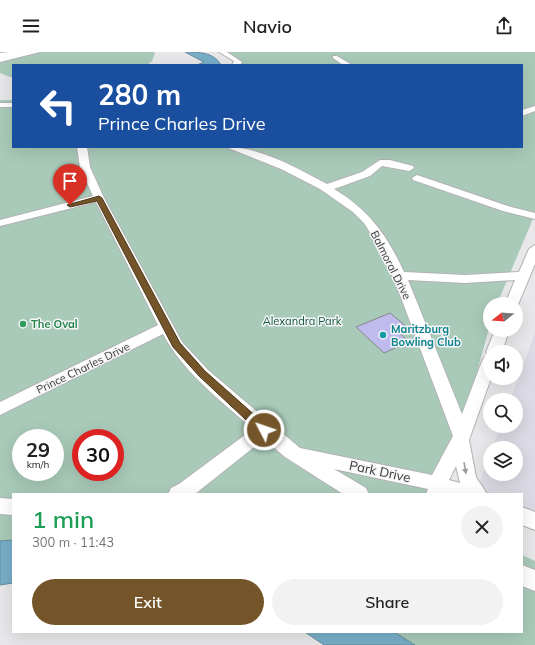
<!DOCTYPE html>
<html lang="en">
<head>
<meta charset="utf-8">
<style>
  :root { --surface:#fff; --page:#f2f2f2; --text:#222; --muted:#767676; --accent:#74552a }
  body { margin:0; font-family:Mulish,sans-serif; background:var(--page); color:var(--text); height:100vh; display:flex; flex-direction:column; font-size:15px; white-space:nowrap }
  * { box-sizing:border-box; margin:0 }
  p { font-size:13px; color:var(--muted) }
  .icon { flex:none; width:22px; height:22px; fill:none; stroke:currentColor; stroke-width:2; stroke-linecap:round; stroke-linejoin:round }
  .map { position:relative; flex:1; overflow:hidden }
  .side { position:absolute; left:12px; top:441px; width:511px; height:140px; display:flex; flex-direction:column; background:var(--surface); border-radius:0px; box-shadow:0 4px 16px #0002 }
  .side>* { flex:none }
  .hud { position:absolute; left:12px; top:12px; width:511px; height:84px; border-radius:0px; box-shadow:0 4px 16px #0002; background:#1a4fa0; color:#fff; overflow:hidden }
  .needle { width:26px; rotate:253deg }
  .tools { position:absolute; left:483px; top:245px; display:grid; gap:8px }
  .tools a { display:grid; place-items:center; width:40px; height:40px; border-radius:50%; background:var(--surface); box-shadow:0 4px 16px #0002; font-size:20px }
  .speed { position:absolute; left:12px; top:377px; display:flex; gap:8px; font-size:20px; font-weight:700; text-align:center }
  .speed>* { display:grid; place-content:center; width:52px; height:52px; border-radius:50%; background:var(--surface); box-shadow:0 4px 16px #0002; line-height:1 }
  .speed small { font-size:10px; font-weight:400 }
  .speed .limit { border:6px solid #d22; background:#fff; color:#111 }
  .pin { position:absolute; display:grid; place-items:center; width:34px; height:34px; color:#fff; margin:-41px -17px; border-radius:50% 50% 50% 0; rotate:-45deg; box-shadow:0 0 4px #0007 }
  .pin .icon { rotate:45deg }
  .me { position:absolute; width:44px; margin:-22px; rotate:311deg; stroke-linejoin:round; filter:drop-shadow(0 0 3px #0008) }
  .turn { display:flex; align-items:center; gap:14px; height:84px; padding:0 20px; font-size:18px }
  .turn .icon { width:52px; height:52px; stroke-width:2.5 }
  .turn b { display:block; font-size:28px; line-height:34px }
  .round { display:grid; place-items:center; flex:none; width:42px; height:42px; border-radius:21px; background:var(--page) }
  .overview { display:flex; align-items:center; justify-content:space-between; height:68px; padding:0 20px }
  h1 { font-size:24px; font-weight:600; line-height:30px; color:#1e9e55 }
  .button { display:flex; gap:8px; margin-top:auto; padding:8px 20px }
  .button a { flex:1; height:46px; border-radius:24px; background:var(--accent); color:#fff; font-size:16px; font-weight:600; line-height:46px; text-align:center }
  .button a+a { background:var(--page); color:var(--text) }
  header { display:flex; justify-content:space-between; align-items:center; height:52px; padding:0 20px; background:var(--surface); font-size:18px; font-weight:600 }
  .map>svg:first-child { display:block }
  .built { fill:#dcdbe5 }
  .green { fill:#a9cab9; fill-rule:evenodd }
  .water { fill:#78aec8; stroke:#658b9d }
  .building { fill:#bfbced; stroke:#858587 }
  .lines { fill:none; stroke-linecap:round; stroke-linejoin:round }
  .minor-casing { stroke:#b2b2b4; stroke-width:2 }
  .major-casing { stroke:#b2b2b4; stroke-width:2 }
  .minor { fill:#fff; fill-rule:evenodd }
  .major { fill:#fff; fill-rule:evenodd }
  .oneway { fill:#9c9c9c }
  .route { fill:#74552a; stroke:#4b371b }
  .leisure-dot { fill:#2e9e5b; stroke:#f5f5f7; stroke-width:1.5 }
  .culture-dot { fill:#0f9aa8; stroke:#f5f5f7; stroke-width:1.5 }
  .labels { text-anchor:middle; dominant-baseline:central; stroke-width:3; stroke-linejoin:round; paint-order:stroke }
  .street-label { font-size:11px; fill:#39393a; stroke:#f5f5f7 }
  .park-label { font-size:11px; fill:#12553c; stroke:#f5f5f7 }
  .leisure-label { font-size:11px; font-weight:bold; fill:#27864d; stroke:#f5f5f7; text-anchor:start }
  .culture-label { font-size:11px; font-weight:bold; fill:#0d838f; stroke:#f5f5f7; text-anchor:start }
  .near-street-label { font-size:13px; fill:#39393a; stroke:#f5f5f7 }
</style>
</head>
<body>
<header><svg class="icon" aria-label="menu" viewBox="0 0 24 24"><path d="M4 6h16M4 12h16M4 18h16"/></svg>Navio<svg class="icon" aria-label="share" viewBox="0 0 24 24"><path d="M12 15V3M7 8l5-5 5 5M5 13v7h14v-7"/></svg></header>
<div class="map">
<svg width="535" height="593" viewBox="0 0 535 593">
  <rect width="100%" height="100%" fill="#e8e7ea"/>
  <path class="built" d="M535,281V462L522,457V442H486L477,438L490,402V422H516V396H492L501,374H516V348H510Z"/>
  <path class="green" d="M38,0H154L155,1L152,9L147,13H13V26L0,21V7Z
    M227,0H535V162L497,252H490V273L448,423L461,442H13V488L0,489V48H13V95H522V13H231L240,10ZM21,386H55V420H21ZM81,386H115V420H81Z
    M522,503L535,509V593H415L394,580H522Z"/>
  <path class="water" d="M185,0C198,0 214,0 221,13H197L204,10Z
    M13,488V531L0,533V489Z
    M305,580H394L415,593H324Z"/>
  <path class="building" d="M390,261L407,275L397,279L406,287L392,293L395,296L384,301L356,275Z"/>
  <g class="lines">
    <g class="minor-casing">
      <path id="minor" d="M28,0H40L0,10V6Z
        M219,0H227L242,10L240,13H232L234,9Z
        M333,4H337L352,13H343L333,6Z
        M0,51H13V55H0Z
        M535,54V59L522,64V58Z
        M77,95H87L90,115L104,146L182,290L208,318L300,396L432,423L453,384L394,227L380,196L364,171L353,160L320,137L281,117L226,95C261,95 297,116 327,132L362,120L380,108H390L413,114L414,116L409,119L382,114L370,124L334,137C369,158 387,183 404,220L465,223L519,220L529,197L535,193V212L517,255L516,252H505L515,228L465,231L408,228L462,362L482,309L485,305L490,304L486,300L495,278H509L502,300H490V326H491L469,388L476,425L487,442H426L428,437L334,417L366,436L369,442H343L285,405L264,387L195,442H168L171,436L179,432L253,377C221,349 183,320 163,282L0,363V350L158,273L96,150L0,174V168L93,144L80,115ZM456,414L460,431L449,428Z
        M417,123L511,155L535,161V167L503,159L413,128L412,126Z
        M0,446L13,447V463L0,462Z
        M522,455L535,460V478L522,473Z
        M522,513L535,518V539L522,534Z"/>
    </g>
    <g class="major-casing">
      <path id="major" d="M9,0H28L24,3L0,7V1Z"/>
    </g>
    <use href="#minor" class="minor"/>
    <use href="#major" class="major"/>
  </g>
  <defs><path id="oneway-solid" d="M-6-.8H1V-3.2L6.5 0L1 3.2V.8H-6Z"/></defs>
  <use class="oneway" href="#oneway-solid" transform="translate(465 416) rotate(80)"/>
  <path class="route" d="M99,144L102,146L180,291L205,319L268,375L269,378L268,381H260L199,324L173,295L97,149L70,155L67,153Z"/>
  <circle class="leisure-dot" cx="23" cy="272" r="4"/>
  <circle class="culture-dot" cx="383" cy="283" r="4"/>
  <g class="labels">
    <g class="street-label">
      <text transform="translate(391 213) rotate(63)">Balmoral Drive</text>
      <text transform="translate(83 316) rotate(-26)">Prince Charles Drive</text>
    </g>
    <g class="park-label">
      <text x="302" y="269">Alexandra Park</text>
    </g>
    <g class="leisure-label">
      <text x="31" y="272">The Oval</text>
    </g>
    <g class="culture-label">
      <text x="391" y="277">Maritzburg<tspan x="391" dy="13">Bowling Club</tspan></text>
    </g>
    <g class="near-street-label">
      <text transform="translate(380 419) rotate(12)">Park Drive</text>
    </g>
  </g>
</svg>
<div class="tools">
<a><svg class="needle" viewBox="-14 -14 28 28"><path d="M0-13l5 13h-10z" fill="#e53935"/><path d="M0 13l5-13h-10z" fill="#767676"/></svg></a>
<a><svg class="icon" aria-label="sound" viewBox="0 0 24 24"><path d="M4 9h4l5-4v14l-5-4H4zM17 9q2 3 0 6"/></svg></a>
<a><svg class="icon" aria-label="search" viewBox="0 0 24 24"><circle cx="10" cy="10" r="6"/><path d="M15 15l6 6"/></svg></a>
<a><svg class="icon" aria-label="layers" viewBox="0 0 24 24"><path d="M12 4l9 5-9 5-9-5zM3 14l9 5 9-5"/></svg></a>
</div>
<div class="speed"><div>29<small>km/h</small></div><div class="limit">30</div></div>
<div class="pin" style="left:70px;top:153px;background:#d93025"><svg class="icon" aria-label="arrive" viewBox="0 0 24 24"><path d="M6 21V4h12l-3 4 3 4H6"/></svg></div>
<svg class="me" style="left:264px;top:378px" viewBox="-20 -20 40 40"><circle r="17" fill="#74552a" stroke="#fff" stroke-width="3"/><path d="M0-11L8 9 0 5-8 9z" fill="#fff"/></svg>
<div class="hud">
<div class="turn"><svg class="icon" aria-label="left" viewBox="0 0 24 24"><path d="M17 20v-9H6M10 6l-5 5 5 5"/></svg><div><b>280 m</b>Prince Charles Drive</div></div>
</div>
<section class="side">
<div class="overview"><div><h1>1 min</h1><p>300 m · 11:43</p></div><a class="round"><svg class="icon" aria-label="close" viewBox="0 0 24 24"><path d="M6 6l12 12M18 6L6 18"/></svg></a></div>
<div class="button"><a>Exit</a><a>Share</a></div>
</section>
</div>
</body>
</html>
